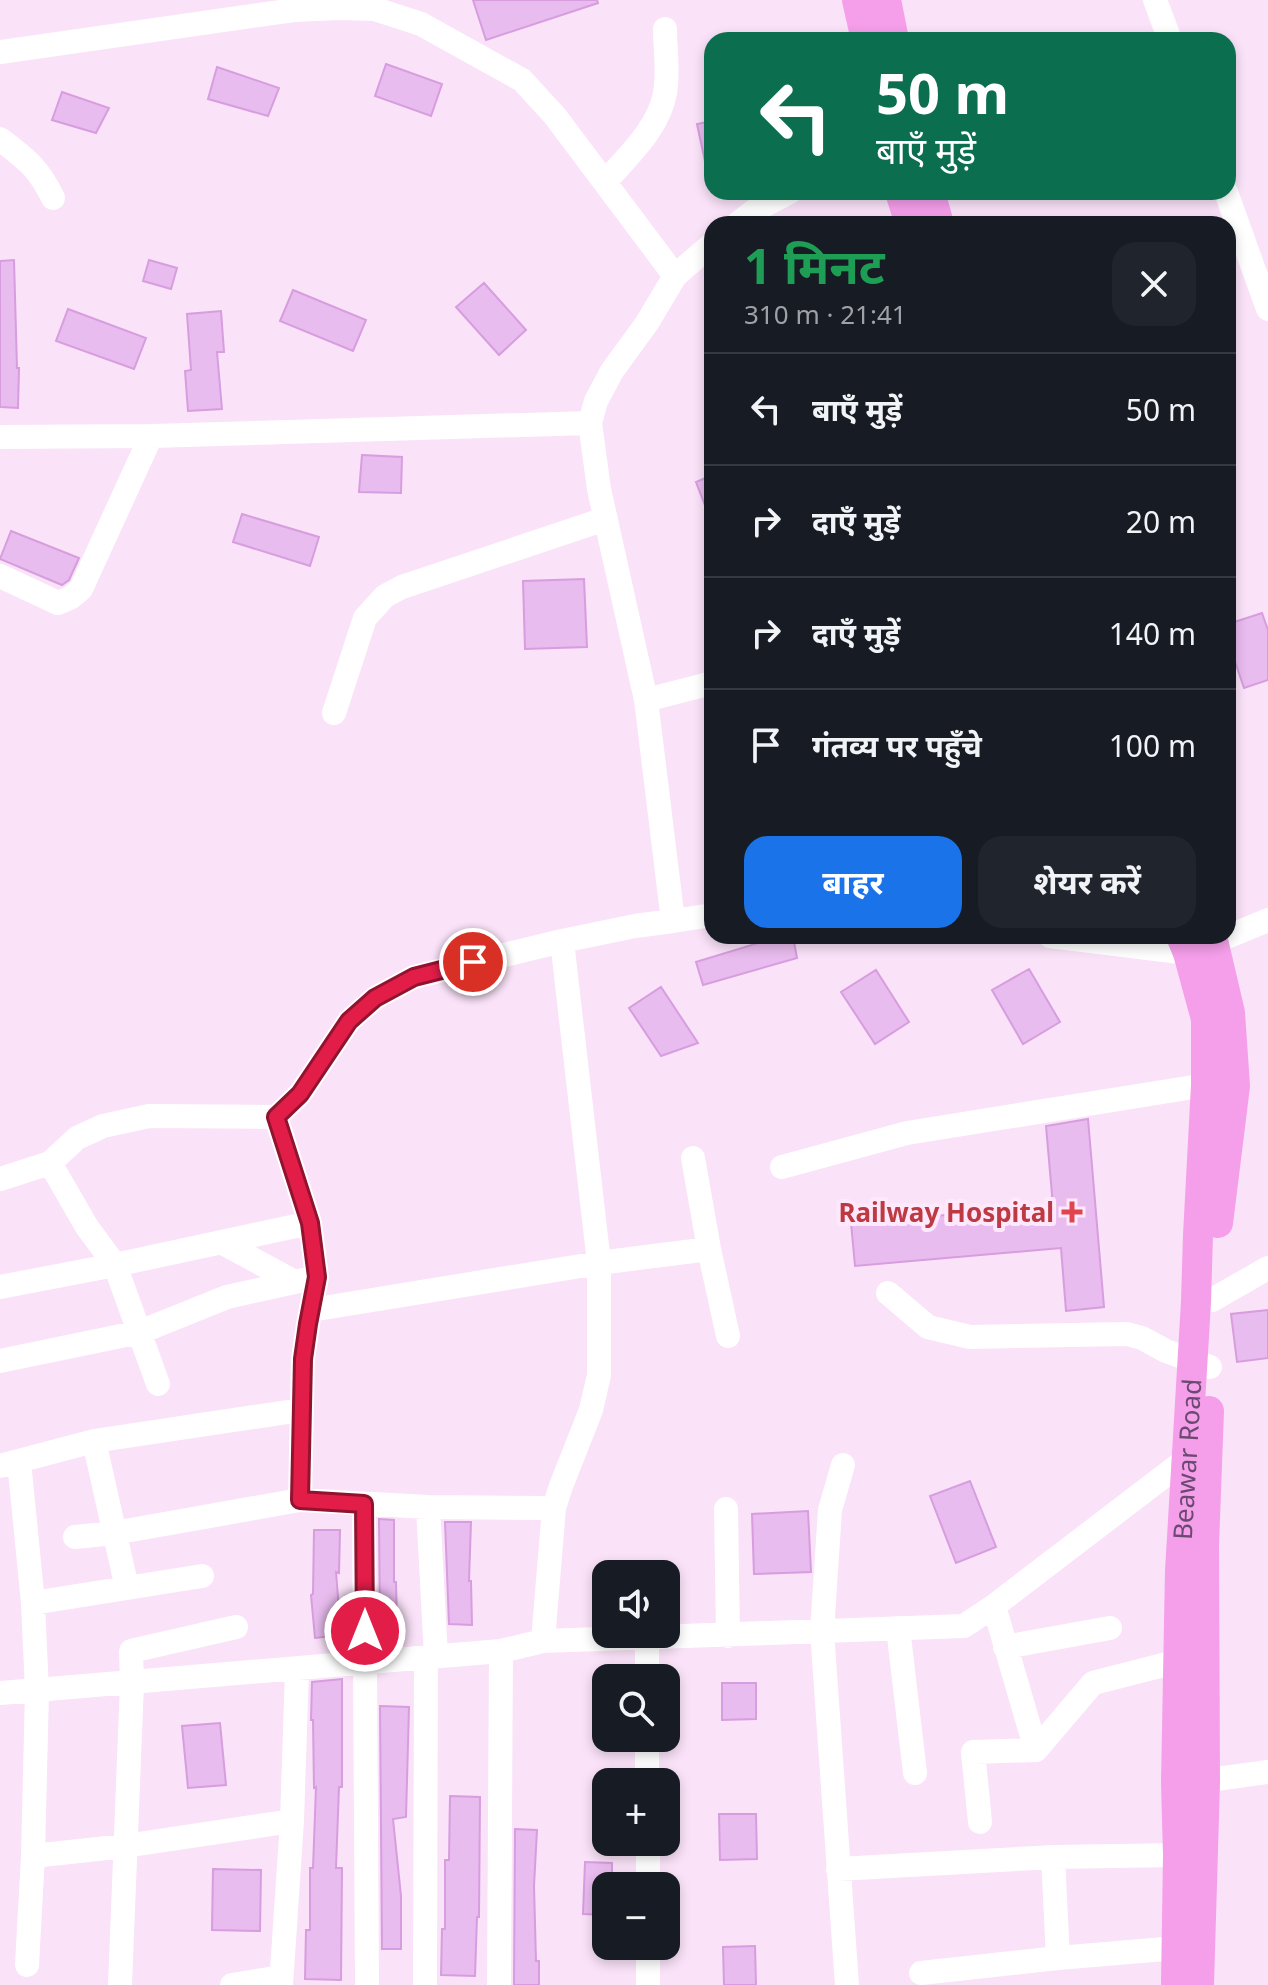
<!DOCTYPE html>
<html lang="hi">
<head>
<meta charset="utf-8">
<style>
  :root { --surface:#171b24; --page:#20242c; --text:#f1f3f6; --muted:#9ea1a6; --line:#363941; --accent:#1a73e8 }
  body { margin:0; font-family:"Noto Sans","Noto Sans Devanagari",sans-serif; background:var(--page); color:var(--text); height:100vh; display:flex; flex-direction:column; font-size:30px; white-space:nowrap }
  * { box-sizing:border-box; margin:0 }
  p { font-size:26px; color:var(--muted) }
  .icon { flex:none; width:44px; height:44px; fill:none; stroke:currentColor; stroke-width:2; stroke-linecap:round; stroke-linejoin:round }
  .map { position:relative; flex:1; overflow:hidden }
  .drawer { position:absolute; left:704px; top:216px; width:532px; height:728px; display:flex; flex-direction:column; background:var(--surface); border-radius:24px; box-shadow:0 4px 12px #0003 }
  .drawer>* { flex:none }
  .banner { position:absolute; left:704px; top:32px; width:532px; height:168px; border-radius:24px; box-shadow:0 4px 12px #0003; background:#0b6e4f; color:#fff; overflow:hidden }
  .fabs { position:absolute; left:592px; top:1560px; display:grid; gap:16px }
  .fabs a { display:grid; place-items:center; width:88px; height:88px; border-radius:16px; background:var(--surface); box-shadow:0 4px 12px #0003; font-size:40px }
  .pin { position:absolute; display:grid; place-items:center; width:68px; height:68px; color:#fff; margin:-34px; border:4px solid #fff; border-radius:50%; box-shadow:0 2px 8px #0007 }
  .me { position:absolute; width:88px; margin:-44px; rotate:0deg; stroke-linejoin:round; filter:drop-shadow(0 0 6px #0008) }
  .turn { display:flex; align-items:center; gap:28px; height:168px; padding:0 40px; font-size:36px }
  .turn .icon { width:104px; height:104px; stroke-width:2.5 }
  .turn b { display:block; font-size:56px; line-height:68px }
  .round { display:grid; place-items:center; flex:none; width:84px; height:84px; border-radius:24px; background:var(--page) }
  .headline { display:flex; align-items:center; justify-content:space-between; height:136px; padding:0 40px }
  h1 { font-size:48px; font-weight:700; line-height:60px; color:#1e9e55 }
  .cta { display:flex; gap:16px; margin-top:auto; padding:16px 40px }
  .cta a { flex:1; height:92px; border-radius:24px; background:var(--accent); color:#fff; font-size:32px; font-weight:700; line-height:92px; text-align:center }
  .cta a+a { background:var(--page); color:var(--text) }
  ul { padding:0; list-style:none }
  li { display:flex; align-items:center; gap:24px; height:112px; padding:0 40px; border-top:2px solid var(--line) }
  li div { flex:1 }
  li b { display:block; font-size:30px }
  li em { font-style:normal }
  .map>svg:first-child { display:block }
  .building { fill:#e8bcee; stroke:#d79ddf; stroke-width:2 }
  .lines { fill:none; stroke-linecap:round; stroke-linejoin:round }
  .minor { stroke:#fff; stroke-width:24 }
  .major { stroke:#f59eea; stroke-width:30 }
  .route-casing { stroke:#92132f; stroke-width:20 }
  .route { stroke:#e11d48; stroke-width:14 }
  .health-dot { fill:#e0444e; stroke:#fee8fb; stroke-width:3 }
  .labels { text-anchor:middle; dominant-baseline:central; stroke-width:8; stroke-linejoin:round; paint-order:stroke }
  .health-label { font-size:26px; font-weight:bold; fill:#be3a42; stroke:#fee8fb; text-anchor:end }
  .street-label { font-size:26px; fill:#6a4a70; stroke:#fee8fb }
</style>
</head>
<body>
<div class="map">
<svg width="1268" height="1985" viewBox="0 0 1268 1985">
  <rect width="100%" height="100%" fill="#fae2f8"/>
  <path class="building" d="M473,0H597L598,3L486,40Z
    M386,64L442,84L431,116L375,96Z
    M217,67L279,88L268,116L208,99Z
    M62,92L109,108L96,133L52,120Z
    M712,121V165L706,166L697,124Z
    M14,260L17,368H19L18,408L0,407V261Z
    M149,260L177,268L171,289L143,281Z
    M484,283L526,330L499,355L456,307Z
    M293,290L366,320L353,351L280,321Z
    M68,309L146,338L134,369L56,341Z
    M221,311L224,352H217L222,409L188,411L185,371L191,370L187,314Z
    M362,455L402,457L401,493L359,492Z
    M712,475V520L711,521L696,482Z
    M242,514L319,537L310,566L233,542Z
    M11,531L79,558L69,580L62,585L0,559Z
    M584,579L587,647L525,649L523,581Z
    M1262,613L1268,630V680L1244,688L1228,641V624Z
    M781,936H793L797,958L703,985L696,962Z
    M1029,969L1060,1022L1023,1044L992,990Z
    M876,970L909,1022L875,1044L841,992Z
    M661,987L698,1043L661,1056L629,1008Z
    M1088,1119L1104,1307L1066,1311L1061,1248L855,1266L851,1223L1053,1206L1046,1126Z
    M1268,1310V1358L1237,1362L1231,1314Z
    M970,1481L996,1547L956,1563L930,1496Z
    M808,1511L811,1572L754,1574L752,1514Z
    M379,1519L394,1520V1582H396L397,1625H380Z
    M445,1522H471L469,1581H471L472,1625L449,1624Z
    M314,1530H340L339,1573L336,1572L341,1635L315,1638L311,1595L313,1594Z
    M342,1679V1787H339L336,1868H342L341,1980L305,1979L306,1930H310V1868H313L316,1787L314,1788L313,1720H311L312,1682Z
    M722,1683H756V1719L722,1720Z
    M380,1706L409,1707L406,1817L393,1819L401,1896V1949H382Z
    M220,1723L226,1785L188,1788L182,1726Z
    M450,1796L480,1797L479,1917H477L475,1976L441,1975L442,1929H445V1860H449Z
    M719,1814H756L757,1859L720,1860Z
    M515,1829L537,1830L534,1886L536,1961H539V1985H514Z
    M585,1862L612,1863V1886H606V1915L583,1914Z
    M213,1869L261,1870L260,1931L212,1930Z
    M755,1946L756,1985H724L723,1947Z"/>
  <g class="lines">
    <path class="minor" d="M1155,0L1170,40
      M0,52L294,10L340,8L375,9L421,24L522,80L555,116L675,276
      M0,139C27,160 38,167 53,198
      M605,182C628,156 659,128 665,93C669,73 665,49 665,29
      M1226,192L1268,309
      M737,224L754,211L790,192
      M590,423L599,489L646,700L673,921L712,915
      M0,437L151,436L590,423L596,401L612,371L647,323L675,276L712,244
      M0,576L58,603L70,598L81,589L151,436
      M646,700L712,683
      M334,713L365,618L385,596L402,587L605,519
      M1050,936L1188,953L1268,920
      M276,1117L310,1223L317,1277L308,1324L303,1359L300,1500
      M693,1158L709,1249L728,1336
      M50,1163L87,1227L115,1265L158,1384
      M782,1167L907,1133L1206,1085
      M0,1179L50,1163L77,1138L103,1126L149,1116L276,1117L300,1094L349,1021L375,998L414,977L562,941L635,926L673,921
      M221,1242L295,1282
      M0,1287L115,1265L310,1223
      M888,1293L928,1327L970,1337L1127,1334L1142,1338L1166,1351L1210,1367
      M1212,1300L1268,1268
      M311,1310L599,1263L709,1249
      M0,1361L140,1332L227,1297L317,1277
      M94,1441L127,1588
      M19,1461L33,1603L202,1576
      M843,1465L830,1510L822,1631L847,1985
      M0,1466L94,1441L301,1410
      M364,1504L367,1985
      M428,1507L436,1657
      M726,1509L728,1636
      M75,1537L114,1533L300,1500L428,1507L554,1508
      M994,1606L1036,1750L1093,1683L1179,1661
      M898,1628L915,1773
      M647,1638V1678
      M543,1641L554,1508L561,1486L591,1410L599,1375V1263L562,941
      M1005,1647L1110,1628
      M0,1693L501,1651L543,1641L964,1626L994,1606L1185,1460L1199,1457
      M647,1738V1782
      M1187,1783L1268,1772
      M980,1822L973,1752L1036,1750
      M648,1842V1886
      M33,1856L125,1846L292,1821
      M1053,1857L1058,1958
      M838,1869L1053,1857L1178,1855
      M648,1946V1985
      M27,1965L33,1856L37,1691L33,1603
      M921,1973L1058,1958L1177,1948
      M120,1985L132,1684L131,1651L236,1627
      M232,1985L281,1977
      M281,1985L292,1821L297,1669
      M425,1985L426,1658
      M499,1985L501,1651"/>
    <g class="major">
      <path d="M857,0L866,40"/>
      <path d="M886,0L894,40"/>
      <path d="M900,192L910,224"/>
      <path d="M930,192L939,224"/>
      <path d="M1212,936L1230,1013L1235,1086L1218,1223"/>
      <path id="s1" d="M1176,1985L1178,1855L1176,1783L1180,1571L1196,1302L1198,1235L1206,1085V1019L1188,953L1181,936"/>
      <path d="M1199,1985L1205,1782L1204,1545L1209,1411"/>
    </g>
  </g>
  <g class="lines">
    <g class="route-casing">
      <path id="route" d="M365,1631L364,1504L300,1500L303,1359L308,1324L317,1277L310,1223L276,1117L300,1094L349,1021L375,998L414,977L473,962"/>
    </g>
    <use href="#route" class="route"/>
  </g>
  <path class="health-dot" d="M1068 1200h8v8h8v8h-8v8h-8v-8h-8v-8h8z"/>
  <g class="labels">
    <g class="health-label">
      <text x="1054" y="1212">Railway Hospital</text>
    </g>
    <g class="street-label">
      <text stroke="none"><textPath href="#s1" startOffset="526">Beawar Road</textPath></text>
    </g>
  </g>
</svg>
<div class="fabs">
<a><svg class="icon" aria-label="sound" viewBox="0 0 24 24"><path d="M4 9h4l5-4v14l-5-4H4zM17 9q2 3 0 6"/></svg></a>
<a><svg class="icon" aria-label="search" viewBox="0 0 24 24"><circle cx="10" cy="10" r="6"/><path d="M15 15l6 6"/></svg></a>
<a>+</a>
<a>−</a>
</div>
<div class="pin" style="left:473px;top:962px;background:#d93025"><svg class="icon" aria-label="arrive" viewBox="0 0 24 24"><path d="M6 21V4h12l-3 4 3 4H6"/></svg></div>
<svg class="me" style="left:365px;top:1631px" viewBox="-20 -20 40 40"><circle r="17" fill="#e11d48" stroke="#fff" stroke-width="3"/><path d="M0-11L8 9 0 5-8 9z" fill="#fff"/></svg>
<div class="banner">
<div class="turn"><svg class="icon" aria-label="left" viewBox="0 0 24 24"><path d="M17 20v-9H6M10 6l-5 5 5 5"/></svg><div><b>50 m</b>बाएँ मुड़ें</div></div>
</div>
<section class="drawer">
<div class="headline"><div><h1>1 मिनट</h1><p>310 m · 21:41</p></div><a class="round"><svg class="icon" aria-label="close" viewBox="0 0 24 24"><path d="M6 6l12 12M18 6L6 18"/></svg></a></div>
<ul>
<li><svg class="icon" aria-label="left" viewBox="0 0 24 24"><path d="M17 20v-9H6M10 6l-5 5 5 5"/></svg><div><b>बाएँ मुड़ें</b></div><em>50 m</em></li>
<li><svg class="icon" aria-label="right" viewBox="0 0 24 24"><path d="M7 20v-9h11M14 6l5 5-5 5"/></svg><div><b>दाएँ मुड़ें</b></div><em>20 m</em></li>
<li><svg class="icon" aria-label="right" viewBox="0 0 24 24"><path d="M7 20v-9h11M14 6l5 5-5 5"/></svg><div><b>दाएँ मुड़ें</b></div><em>140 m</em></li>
<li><svg class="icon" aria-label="arrive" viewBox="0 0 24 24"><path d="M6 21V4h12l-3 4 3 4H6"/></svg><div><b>गंतव्य पर पहुँचे</b></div><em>100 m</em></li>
</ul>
<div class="cta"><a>बाहर</a><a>शेयर करें</a></div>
</section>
</div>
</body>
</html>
